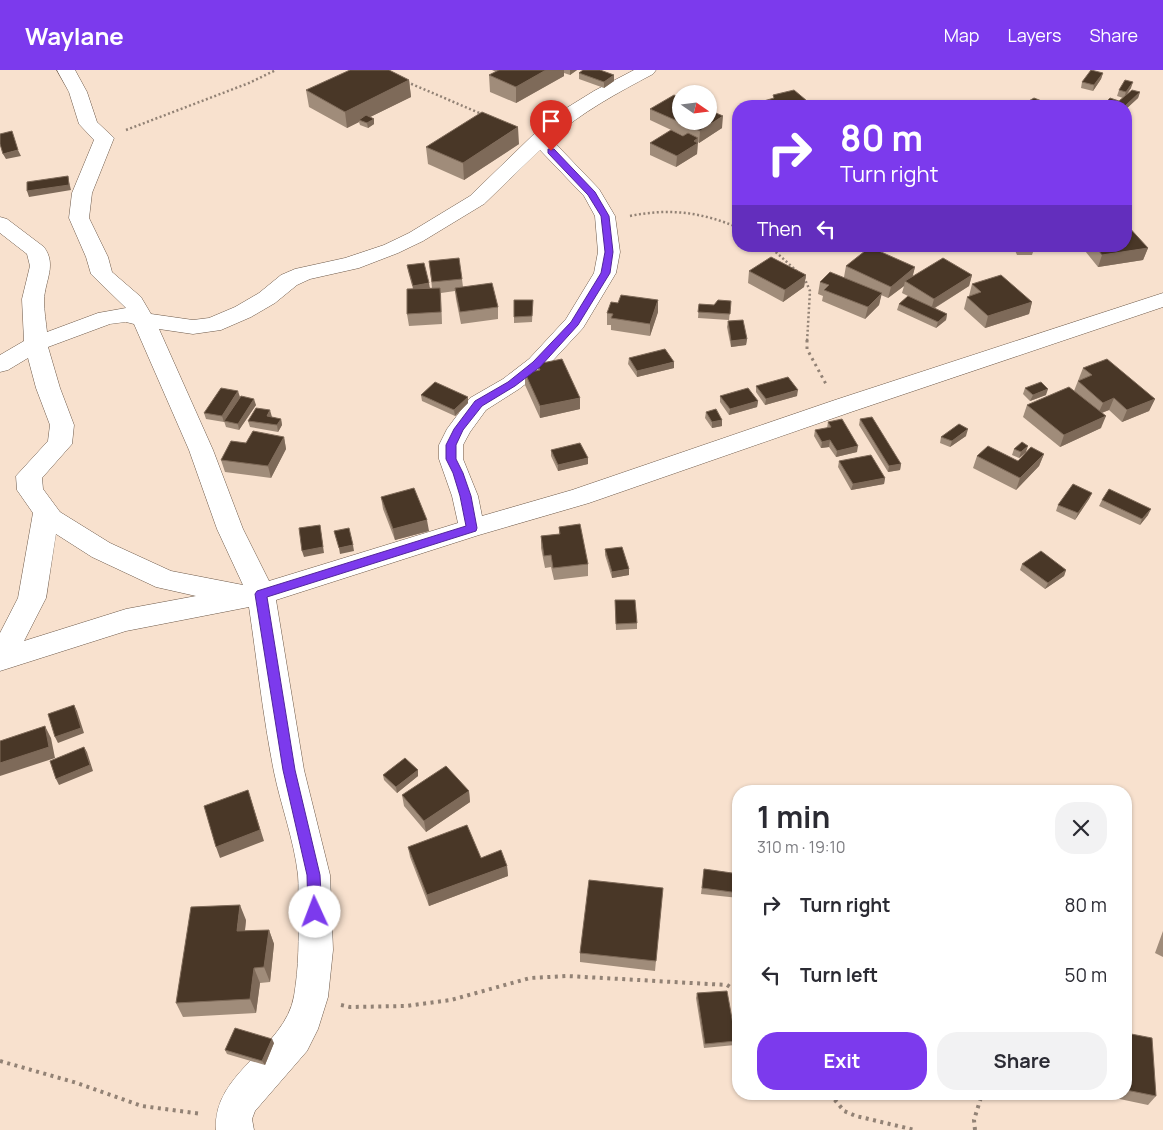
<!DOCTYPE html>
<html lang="en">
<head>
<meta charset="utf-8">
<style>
  :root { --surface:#fff; --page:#f2f2f3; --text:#2b2b33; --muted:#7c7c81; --accent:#7c3aed }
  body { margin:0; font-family:Manrope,sans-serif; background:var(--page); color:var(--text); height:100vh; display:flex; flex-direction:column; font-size:19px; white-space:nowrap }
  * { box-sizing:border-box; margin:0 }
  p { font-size:16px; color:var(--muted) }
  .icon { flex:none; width:28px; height:28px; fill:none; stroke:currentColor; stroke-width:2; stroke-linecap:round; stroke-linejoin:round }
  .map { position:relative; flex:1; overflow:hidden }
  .side { position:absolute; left:732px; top:715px; width:400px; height:315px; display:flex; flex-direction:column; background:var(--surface); border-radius:20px; box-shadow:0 1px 4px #0004 }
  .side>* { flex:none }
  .top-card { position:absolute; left:732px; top:30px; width:400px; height:152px; border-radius:20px; box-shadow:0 1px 4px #0004; background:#7c3aed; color:#fff; overflow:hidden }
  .needle { width:32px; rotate:104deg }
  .controls { position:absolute; left:672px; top:15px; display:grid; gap:10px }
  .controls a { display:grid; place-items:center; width:45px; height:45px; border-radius:50%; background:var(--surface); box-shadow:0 1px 4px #0004; font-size:25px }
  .pin { position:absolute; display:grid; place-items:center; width:42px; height:42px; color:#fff; margin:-51px -21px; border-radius:50% 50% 50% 0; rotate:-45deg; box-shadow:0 0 5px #0007 }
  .pin .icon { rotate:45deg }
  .me { position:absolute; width:55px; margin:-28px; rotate:358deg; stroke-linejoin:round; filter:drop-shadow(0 0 4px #0008) }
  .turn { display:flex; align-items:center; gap:18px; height:105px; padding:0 25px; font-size:22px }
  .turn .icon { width:65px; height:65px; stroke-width:2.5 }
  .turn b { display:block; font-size:35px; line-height:42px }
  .then { display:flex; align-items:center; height:48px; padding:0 25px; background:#0003; gap:10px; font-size:19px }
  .round { display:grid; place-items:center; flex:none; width:52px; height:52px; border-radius:20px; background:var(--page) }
  .overview { display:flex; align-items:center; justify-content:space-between; height:85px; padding:0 25px }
  h1 { font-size:30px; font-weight:700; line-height:38px }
  .button { display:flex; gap:10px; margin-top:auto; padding:10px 25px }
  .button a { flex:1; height:58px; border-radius:20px; background:var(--accent); color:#fff; font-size:20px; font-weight:700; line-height:58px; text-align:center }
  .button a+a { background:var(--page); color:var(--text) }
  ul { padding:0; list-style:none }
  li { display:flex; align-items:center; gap:15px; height:70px; padding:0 25px }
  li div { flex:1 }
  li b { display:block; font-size:19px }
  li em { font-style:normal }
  header { display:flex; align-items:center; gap:30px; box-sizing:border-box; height:70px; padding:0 25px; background:var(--accent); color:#fff }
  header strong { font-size:24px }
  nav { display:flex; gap:28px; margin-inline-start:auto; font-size:18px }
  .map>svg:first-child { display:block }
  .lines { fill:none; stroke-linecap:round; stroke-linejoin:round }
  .minor-casing { stroke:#6d5949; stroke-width:1 }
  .path-far2 { stroke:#928275; stroke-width:2.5; stroke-dasharray:2 2.5; stroke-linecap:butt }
  .path-far1 { stroke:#928275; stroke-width:3; stroke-dasharray:2.5 4; stroke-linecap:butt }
  .path { stroke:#928275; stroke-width:4; stroke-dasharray:3 4.5; stroke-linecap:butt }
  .minor { fill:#fff; fill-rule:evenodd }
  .wall { fill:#a08c7a }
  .shaded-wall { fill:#7e6a59 }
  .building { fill:#493727; stroke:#7e6a59 }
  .route { fill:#7c3aed; stroke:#51269a }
</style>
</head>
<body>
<header>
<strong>Waylane</strong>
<nav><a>Map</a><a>Layers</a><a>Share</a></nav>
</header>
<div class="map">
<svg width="1163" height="1060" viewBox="0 0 1163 1060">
  <rect width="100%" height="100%" fill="#f8e1ce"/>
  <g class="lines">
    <g class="minor-casing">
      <path id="minor" d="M57,0H75L87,22L97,52L114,68L92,123L89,148L108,187L112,202L141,227L151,244L193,250L209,248L235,237L259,223L281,205L295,199L345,188L384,175L409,163L470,126L533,65L560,42L594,21L634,0H656L653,4C617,23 582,42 551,69L599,119L615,146L620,182L616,203L583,258L545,299L519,319L486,340L470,362L463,375V389L478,426L482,446L572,420L835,330L1163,223V237L851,342L589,433L479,465L276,530L304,700L330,805L333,880L328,927L318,959L307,981L255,1041L252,1049L254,1060H216C212,1002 285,979 294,926C299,897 299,868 298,839C298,828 299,816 298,805C294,770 281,736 274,702C263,647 257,591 249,537L126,561L0,601V563L18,528L33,443L17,420L16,406L48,371L50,355L36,318L28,288L8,300L0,302V285L24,271L22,229L30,196L27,184L0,163V147L7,149L44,177C57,195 45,210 44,230C44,241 46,252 47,262L98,243L126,238L91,204L86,187L69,148L72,123L94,70L79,54L69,22ZM540,80L584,126L595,146L598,182L594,203L566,249L529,289L503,309L470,328L447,359L439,375V389L452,426L458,453L269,511L243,459L213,380L159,259L193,264L221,260L251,247L275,233L297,215L310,209L359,198L398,183L423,171L484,134ZM126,252L134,254L189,380L217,459L243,515L171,501L110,473L60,442L43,419L42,408L72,374L74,355L60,318L48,277L110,254ZM56,464L92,487L156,517L196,526L126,539L24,571L46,528Z"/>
    </g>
    <path class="path-far2" d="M407,12L484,45
      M126,60L249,13L276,0
      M733,70L739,87
      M630,146C669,138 702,142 739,158
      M769,176L799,203
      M804,207L810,221L807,272"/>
    <path class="path-far1" d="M807,270V279L827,316"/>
    <path class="path" d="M341,935L350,937L406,936L451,930L530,908L567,906L727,915L739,923
      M0,991L77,1013L142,1036L202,1044
      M830,1024L844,1041L856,1046L915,1060
      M975,1060L974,1050L982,1024"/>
    <use href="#minor" class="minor"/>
  </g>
  <path class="wall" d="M492,0H577L570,5L564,3V6L516,33L490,22L489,5L496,2Z
    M579,3L614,5V11L604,18L579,9Z
    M1103,3L1101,9L1093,21L1081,18L1082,12Z
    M409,10L411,27L370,47L374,49V54L368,58L360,55L359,52L347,58L309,37L306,20Z
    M1131,18L1127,24L1140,22L1138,28L1126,39V36H1105L1106,32L1119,31L1123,28L1117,26L1119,20Z
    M1027,32L1051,36H1026Z
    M650,39L722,58L699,73L698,72L697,84L676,97L650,85V73L684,66L650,50Z
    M519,74L464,110L428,94L426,77Z
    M1013,176H1033L1034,179L1032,185H1017Z
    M1081,176H1126L1148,178L1143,190L1098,197Z
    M429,191L462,209L463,217L498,237V249L461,254L456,229L455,221L441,223L442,254L409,256L407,244L413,219L408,201L407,195L430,218H432Z
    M846,196L915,197L912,207L972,205L969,216L935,238L947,244L946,250L936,258L897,240L899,234L908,226L902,223L904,216L888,228L881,225L879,235L865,249L822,231L823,226L818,224L820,212L844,207Z
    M749,201L806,205L804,217L783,232L748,213Z
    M972,214L1032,232L1029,244L985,258L964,239L967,227L969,226Z
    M533,230L532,252L514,253V247Z
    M658,230V242L650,266L611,260V255H607V243L618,233Z
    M731,231L729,250L698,248L699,234L714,235Z
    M728,251L747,269L746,275L731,277L727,257Z
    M629,288L674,298L637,307L628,294Z
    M537,294L580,339L540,348L525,315V303L538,300Z
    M1083,298L1155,329L1149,341L1122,352L1109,340L1102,343L1101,358L1060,377L1023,347L1027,335L1074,321Z
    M756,316L797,326L765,335L756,322Z
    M1025,318L1046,325L1030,331L1023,324Z
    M421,325L468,327V333L455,346L422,331Z
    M720,326L758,331L757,337L729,345L720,332Z
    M240,327L256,335L239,360L226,357L224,351V352L206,349L204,343Z
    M706,342L722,350V356L712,358L705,348Z
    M271,347L281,349L282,355L278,362L250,357L248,351Z
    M860,349L901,394L900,400L888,402L859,355Z
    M828,352L857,382L836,387L829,377L821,378L814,366L815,360L827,358Z
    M966,366L950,377L940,373L941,367Z
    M284,367L286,379L271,408L225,402L221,390L246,373Z
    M1014,379L1026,382L1044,384L1039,396L1016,420L973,398L977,386L1018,391L1026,382L1019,388L1012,385Z
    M551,380L588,394L558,401L551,386Z
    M839,391L885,408L884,414L851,420L838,397Z
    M1092,423L1089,429L1075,450L1056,441L1058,435Z
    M381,427L429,461L395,470L383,439Z
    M1102,430L1148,445L1140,455L1099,436Z
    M559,457L588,494V506L554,510L551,497L545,498L541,478V466L559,464Z
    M605,479L629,505L612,508L605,485Z
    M1022,494L1066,500L1064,506L1045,519L1020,500Z
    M615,530L637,553V559L616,560Z
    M418,700V706L397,723L384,710L383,705Z
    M469,721L470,732L426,762L404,736L402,725Z
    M408,777L481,788L507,796L508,806L429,836L410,787Z
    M704,799L739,804V828L701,824Z
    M663,818L655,901L580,892V883Z
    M246,850L245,861L269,860L274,874L270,912L260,913L256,943L183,947L176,933Z
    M1163,861V887L1155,883Z
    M697,923L736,971L735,975L704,978L696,928Z
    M1126,963L1156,1026L1148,1035L1096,1024H1126Z
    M274,973L265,995L227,984L225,980Z"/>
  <path class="shaded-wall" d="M546,0H564V6L516,33V17Z
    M570,0H577L570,5Z
    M1103,3L1101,9L1093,21L1094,15Z
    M614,5V11L604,18V12Z
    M409,10L411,27L362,51L359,50V52L347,58L345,42Z
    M1133,12L1131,18L1124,28L1126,22Z
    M1140,22L1138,28L1126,39V36H1125Z
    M723,46L722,58L699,73L700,61Z
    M374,49V54L368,58L367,53Z
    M518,57L519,74L464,110L463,93Z
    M698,68L697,84L676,97L677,86L694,71Z
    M18,80L21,86L6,89L3,84Z
    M68,106L69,112L71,120L29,127L27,121Z
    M1148,178L1143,190L1098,197L1102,185Z
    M915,197L912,209L905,211L904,216L888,228L891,217Z
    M806,205L804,217L783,232L785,220Z
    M972,205L969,216L931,240L934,229Z
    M429,213L430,219L413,222V216Z
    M882,223L879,235L865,249L868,237Z
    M658,230V242L650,266V254Z
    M1032,232L1029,244L985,258L988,246Z
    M947,244L946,250L936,258L938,252Z
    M747,269L746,275L731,277V271Z
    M674,292V298L637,307V301Z
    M1048,319L1046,325L1030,331L1033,325Z
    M798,320L797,326L765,335L766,329Z
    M238,321L240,327L224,352L222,346Z
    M468,327V333L455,346L454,340Z
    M580,328V339L540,348V336Z
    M1114,328L1109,340L1098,344L1103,333Z
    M254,329L256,335L239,360L238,354Z
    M1155,329L1149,341L1122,352L1127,340Z
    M758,331L757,337L729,345L730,339Z
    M270,340L272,347L268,352L267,346Z
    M1106,346L1101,358L1060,377L1064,365Z
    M281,349L282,355L278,362L277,355Z
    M722,350V356L712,358V352Z
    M968,359L966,366L950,377L952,371Z
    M284,367L286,379L271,408L268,396Z
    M830,370L829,377L821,378L822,372Z
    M858,376L857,382L836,387L837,381Z
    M1028,376L1026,382L1019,388L1021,382Z
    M1044,384L1039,396L1016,420L1020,408Z
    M588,388V394L558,401V395Z
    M901,394L900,400L888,402L889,396Z
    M885,408L884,414L851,420L853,414Z
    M1092,423L1089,429L1075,450L1078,443Z
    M1151,439L1148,445L1140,455L1142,449Z
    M427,450L429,461L395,470L393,459Z
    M320,455L324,483L304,487L302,481Z
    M353,475L354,481L340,484L339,478Z
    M629,499V505L612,508V502Z
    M1066,500L1064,506L1045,519L1048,513Z
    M74,635L77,641L84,663L58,673L55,667Z
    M45,656L51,668L55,688L0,706V693Z
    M84,677L87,682L93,701L59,715L56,709Z
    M418,700V706L397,723L396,717Z
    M248,720L264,771L220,788L216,777Z
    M469,721L470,732L426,762L424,751Z
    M507,796L508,806L429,836L427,825Z
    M240,835L246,850L243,876L237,861Z
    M269,860L274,874L270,912L264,897Z
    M254,898L260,913L256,943L250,929Z
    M272,969L274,973L265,995L262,991Z"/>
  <path class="building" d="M350,0H389L409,10L345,42L306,20Z
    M499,0H546L516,17L489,5Z
    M583,0H600L614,5L604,12L579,3Z
    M1091,0L1103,3L1094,15L1082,12Z
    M1125,10L1133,12L1126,22L1119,20Z
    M794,20L813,36H751L750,35L774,28L773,25Z
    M1132,20L1140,22L1125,36H1120L1106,32L1110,28L1119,31Z
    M674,25L681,28V51H709V40L723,46L700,61L650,39Z
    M1034,28L1052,35L1050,36H1032L1034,35L1027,32Z
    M482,42L518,57L463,93L426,77Z
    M366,45L374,49L367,53L359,50Z
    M671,60L683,66L688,63L698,68L694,71L698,73L677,86L650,73Z
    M12,61L18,80L3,84L0,74V64Z
    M68,106L69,115L27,121V112Z
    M1126,154L1148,178L1102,185L1095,176H1126Z
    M1018,176H1033L1034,179H1019Z
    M870,177L915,197L891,217L846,196Z
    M771,187L806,205L785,220L749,201Z
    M459,188L462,209L432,212L429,191Z
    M943,188L972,205L934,229L905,211Z
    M424,193L429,213L413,216L407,195Z
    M830,202L882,223L868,237L824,220L829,215L820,212Z
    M1001,205L1032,232L988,246L967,227L981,222L972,214Z
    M492,213L498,237L460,242L455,218Z
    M440,218L441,242L407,244V219Z
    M621,225L658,230L650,254L611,248L613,244L607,243L611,232L618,233Z
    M908,226L947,244L938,252L899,234Z
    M514,230H533L532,246L514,247Z
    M718,230L731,231L730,244L698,242L699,234L714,235Z
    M743,250L747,269L731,271L728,251Z
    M665,279L674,292L637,301L629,288Z
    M562,289L580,328L540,336L525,303L540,300L537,294Z
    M1107,289L1155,329L1127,340L1114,328L1103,333L1078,311L1092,305L1083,298Z
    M788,307L798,320L766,329L756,316Z
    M435,312L468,327L454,340L421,325Z
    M1041,312L1048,319L1033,325L1025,318Z
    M1069,317L1106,346L1064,365L1027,335Z
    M221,318L238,321L222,346L204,343Z
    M748,318L758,331L730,339L720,326Z
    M241,326L254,329L238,354L224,351Z
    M256,338L270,340L267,346L281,349L277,355L248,351Z
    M716,339L722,350L712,352L706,342Z
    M872,347L901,394L889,396L860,349Z
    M842,349L858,376L837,381L830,370L822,372L815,360L831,357L828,352Z
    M959,354L968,359L952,371L941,367Z
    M253,361L284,367L268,396L221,390L231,371L246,373Z
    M1022,372L1028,376L1021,382L1014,379Z
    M580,373L588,388L558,395L551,380Z
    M988,376L1018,391L1031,377L1044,384L1020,408L977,386Z
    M871,385L885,408L853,414L839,391Z
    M1073,414L1092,423L1078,443L1058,435Z
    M414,418L427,450L393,459L381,427Z
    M1109,419L1151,439L1142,449L1102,430Z
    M580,454L588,494L553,498L551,485L544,486L541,466L560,464L559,457Z
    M320,455L323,477L302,481L299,458Z
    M349,458L353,475L339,478L334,461Z
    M622,477L629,499L612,502L605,479Z
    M1041,481L1066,500L1048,513L1022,494Z
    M615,530H635L637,553L616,554Z
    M74,635L81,658L55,667L48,644Z
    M45,656L49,677L0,693V671Z
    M84,677L90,695L56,709L50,691Z
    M405,688L418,700L396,717L383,705Z
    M446,696L469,721L424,751L402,725Z
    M248,720L260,760L216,777L204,736Z
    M467,755L481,788L501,780L507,796L427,825L408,777Z
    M704,799L739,804V823L702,818Z
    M589,810L663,818L656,891L580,883Z
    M240,835L237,861L269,860L264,897L254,898L250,929L176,933L191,837Z
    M727,921L736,971L705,974L697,923Z
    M235,958L272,969L262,991L225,980Z
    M1126,963L1152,968L1156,1026L1126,1020Z"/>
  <path class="route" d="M548,79H554L595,122L609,146L613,182L610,203L578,255L540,297L515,316L482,336L463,360L456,375V389L463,403L471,426L477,458L476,461L267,527L295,700L320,805L322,842L320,847L315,848L310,847L308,842L307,805L283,700L255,524L257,521L466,456L460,426L453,403L446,389V375L454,359L475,331L508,312L533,292L571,252L601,203L605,182L601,146L588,125L548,83Z"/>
</svg>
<div class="controls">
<a><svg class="needle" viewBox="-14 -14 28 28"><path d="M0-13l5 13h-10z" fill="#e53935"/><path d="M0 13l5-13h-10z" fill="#7c7c81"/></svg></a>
</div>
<div class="pin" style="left:551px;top:81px;background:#d93025"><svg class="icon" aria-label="arrive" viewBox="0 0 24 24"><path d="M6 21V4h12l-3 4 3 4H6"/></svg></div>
<svg class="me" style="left:315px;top:842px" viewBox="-20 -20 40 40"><circle r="19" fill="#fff"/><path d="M0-13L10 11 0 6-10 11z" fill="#7c3aed"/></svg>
<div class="top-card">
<div class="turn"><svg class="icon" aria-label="right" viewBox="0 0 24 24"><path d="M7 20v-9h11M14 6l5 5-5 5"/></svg><div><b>80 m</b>Turn right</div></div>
<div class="then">Then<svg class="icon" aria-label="left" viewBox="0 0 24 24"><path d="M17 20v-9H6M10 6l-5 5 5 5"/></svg></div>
</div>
<section class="side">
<div class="overview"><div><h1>1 min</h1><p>310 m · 19:10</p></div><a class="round"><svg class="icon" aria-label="close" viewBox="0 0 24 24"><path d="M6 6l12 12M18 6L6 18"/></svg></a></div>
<ul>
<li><svg class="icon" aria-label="right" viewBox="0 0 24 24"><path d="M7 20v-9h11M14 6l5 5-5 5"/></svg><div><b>Turn right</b></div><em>80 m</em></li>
<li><svg class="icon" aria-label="left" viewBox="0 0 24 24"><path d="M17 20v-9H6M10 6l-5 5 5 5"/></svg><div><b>Turn left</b></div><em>50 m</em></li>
</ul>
<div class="button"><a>Exit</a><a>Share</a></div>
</section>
</div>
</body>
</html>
